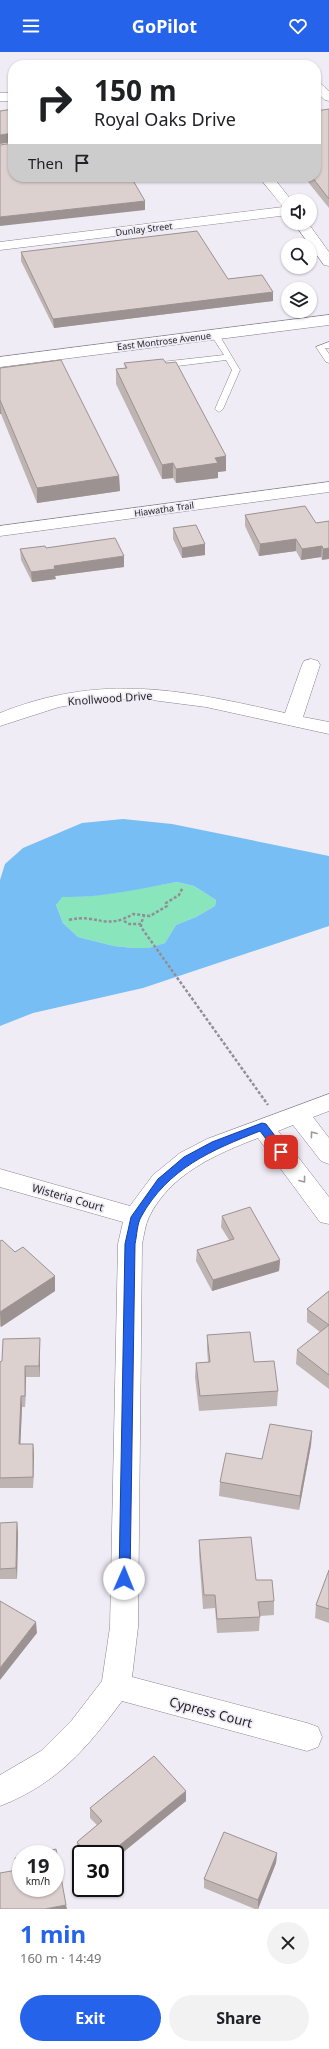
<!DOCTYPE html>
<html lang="en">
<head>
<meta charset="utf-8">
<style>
  :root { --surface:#fff; --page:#f2f2f2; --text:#202124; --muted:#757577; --accent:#2563eb }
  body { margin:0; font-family:"Noto Sans",sans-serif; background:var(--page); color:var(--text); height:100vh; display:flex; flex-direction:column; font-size:15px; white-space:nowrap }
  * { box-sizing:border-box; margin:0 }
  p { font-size:13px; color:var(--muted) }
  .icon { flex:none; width:22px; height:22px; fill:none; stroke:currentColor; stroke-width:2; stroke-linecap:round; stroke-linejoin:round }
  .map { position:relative; height:1857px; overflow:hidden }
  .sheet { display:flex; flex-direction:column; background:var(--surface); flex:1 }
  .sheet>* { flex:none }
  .top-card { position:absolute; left:8px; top:8px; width:313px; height:122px; border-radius:16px; box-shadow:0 1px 3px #0004; background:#fff; color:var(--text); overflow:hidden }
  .controls { position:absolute; left:281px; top:142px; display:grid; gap:8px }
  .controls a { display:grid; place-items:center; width:36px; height:36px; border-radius:50%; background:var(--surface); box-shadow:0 1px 3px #0004; font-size:20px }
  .speed { position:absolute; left:12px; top:1793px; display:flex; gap:8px; font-size:20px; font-weight:700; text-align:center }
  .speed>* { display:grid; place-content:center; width:52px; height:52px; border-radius:50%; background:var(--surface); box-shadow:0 1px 3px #0004; line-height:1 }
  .speed small { font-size:10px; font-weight:400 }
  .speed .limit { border:2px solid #111; border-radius:6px; background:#fff; color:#111 }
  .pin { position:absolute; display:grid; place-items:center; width:34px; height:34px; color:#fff; margin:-17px; border-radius:8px; box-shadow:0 2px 6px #0006 }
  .me { position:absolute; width:44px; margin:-22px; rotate:1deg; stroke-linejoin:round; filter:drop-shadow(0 0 3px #0008) }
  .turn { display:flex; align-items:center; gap:14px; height:84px; padding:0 20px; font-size:18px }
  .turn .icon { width:52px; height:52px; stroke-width:2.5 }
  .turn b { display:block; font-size:28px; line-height:34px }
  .then { display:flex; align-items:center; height:38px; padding:0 20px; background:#0003; gap:8px; font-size:15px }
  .round { display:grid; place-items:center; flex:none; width:42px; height:42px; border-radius:21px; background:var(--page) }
  .summary { display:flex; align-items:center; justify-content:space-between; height:68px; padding:0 20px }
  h1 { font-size:24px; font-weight:700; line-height:30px; color:var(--accent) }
  .action { display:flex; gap:8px; margin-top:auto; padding:8px 20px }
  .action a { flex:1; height:46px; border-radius:24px; background:var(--accent); color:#fff; font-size:16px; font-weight:700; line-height:46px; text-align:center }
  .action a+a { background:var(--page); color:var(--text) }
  header { display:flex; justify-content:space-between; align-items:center; height:52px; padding:0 20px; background:var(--accent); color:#fff; font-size:18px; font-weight:700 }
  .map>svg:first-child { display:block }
  .green { fill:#89e5bc }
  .water { fill:#77bef5; fill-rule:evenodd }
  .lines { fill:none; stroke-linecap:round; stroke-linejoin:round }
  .lane-casing { stroke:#86838c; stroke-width:1 }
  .street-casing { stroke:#86838c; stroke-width:1 }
  .path { stroke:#918f96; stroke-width:2.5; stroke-dasharray:3 2; stroke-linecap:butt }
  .lane { fill:#fff; fill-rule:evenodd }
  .street { fill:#fff; fill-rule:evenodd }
  .wall { fill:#beb4b2 }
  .shaded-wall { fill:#9b9291 }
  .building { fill:#ddd1cf; stroke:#9b9291 }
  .oneway { stroke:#9b9a9c }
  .route { fill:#2563eb; stroke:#184099 }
  .labels { text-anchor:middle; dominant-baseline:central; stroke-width:3.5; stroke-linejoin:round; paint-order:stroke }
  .far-street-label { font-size:9px; fill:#201f22; stroke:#efecf6 }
  .street-label { font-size:11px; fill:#201f22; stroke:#efecf6 }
  .near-street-label { font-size:13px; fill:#201f22; stroke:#efecf6 }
</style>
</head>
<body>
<header><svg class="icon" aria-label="menu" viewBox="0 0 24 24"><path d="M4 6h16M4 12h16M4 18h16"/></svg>GoPilot<svg class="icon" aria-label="heart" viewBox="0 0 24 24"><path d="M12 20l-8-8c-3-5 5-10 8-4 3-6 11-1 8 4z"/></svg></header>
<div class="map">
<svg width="329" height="1857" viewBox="0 0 329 1857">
  <rect width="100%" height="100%" fill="#efecf6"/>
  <path class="green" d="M177,830L194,834L216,848L215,854L196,865L176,873L165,891L148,896H133L114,894L78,885L63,871L56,853L61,845C102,846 138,836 177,830Z"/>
  <path class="water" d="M123,767L172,772L329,804V874L143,936L33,961L0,974V828L5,812L23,796L82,771ZM177,830L194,834L216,848L215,854L196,865L176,873L165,891L148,896H133L114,894L78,885L63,871L56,853L62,845C103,846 137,837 177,830Z"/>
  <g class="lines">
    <g class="lane-casing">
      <path id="lane" d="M212,281H218L240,318L223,357L219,360L215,357L232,318L226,308L161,316L157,313L161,310L224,303L211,283Z
        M329,290V296H325L329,302V311L326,310L316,295Z"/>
    </g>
    <g class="street-casing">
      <path id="street" d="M316,30L320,31L329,39V49L325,48L316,40Z
        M0,41H13V49H0Z
        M259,125H273L292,149H288V163L0,198V190L283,155Z
        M294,171H308L329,200V214L324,213Z
        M329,263V273L0,315V305Z
        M329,430V440L0,484V474Z
        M311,607L318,609L320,613L303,665L329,670V682L206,655L144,647L102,648L59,655L0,674V661C102,620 183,638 285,661L302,613L304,609Z
        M329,1042V1059L313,1065L329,1086V1112L321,1109L293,1073L278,1079L329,1145V1172L320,1170L258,1086C216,1102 170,1122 149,1165C145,1173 144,1184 142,1192L138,1575L132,1625L307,1671L318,1675L322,1685L318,1695L307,1699L122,1649C87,1696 57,1732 0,1754V1723L41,1699L72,1668L102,1629L110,1575L118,1192L123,1170L0,1135V1117L130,1154L153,1123L180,1101L207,1087Z"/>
    </g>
    <path class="path" d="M69,868C97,861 105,879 133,862L150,864L167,854L166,851L179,843L183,835
      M124,869L129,872H141L144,863
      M141,872V875L268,1053"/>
    <use href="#lane" class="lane"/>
    <use href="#street" class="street"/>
  </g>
  <path class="wall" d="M329,57V156L304,125H316Z
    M21,200L228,227L273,249L54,276L21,209Z
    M124,311L226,419L218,420V426L176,431L173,426L162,427L116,332V317L125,316Z
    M0,316L119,424L120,439L37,451L1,362H0Z
    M245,463L316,471L329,469L322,508L321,505L301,508L296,499L259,504L245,474Z
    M173,476L205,492V503L182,506L173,487Z
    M46,496L124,515L55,524L56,527L32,530L21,508L20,497Z
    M222,1164L280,1208L279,1219L212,1239L196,1209L197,1198L229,1188L221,1175Z
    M0,1189L55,1239L1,1275L0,1274Z
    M329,1239V1337L296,1312L297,1298L320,1280L307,1270V1257Z
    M207,1283L254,1310L278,1339L277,1354L199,1359L195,1325L196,1311L208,1310L207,1297Z
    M40,1297V1325H26L25,1355H22L20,1392H33L34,1402L33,1436H0V1310L2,1309Z
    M312,1379L311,1393L299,1458L219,1444L220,1430L262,1407Z
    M17,1470L18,1481L17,1527H0V1471Z
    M199,1488L256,1528L274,1549V1563L260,1564L259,1579L217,1581L215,1556L203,1557L199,1502Z
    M329,1518V1571L315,1566L316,1553Z
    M186,1749L115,1802H81V1804L77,1800V1790L97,1773L90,1766V1756Z
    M277,1801L276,1811L258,1857H255L204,1836V1827Z"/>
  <path class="shaded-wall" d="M13,81V90L0,92V83Z
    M145,149V158L0,174V165Z
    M273,240V249L54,276L53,267Z
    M0,348L1,362H0Z
    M226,404V419L218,420V426L176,431V417L215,406Z
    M173,411V426L162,427V413Z
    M119,424L120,439L37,451V436Z
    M296,487V499L259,504L260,492Z
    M205,492V503L182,506V496Z
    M322,494L321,505L301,508L302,497Z
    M329,496V507L322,508L323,497Z
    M124,504V515L55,524L56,527L32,530L31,520L54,514Z
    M280,1208L279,1219L212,1239L213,1228Z
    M55,1224V1239L1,1275L0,1260Z
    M40,1286V1325L39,1314Z
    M25,1314L26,1325L25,1355Z
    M21,1344L22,1355L20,1402L19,1392Z
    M312,1379L311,1393L299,1458L300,1444Z
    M33,1392L34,1402L33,1436Z
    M17,1470L18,1481L17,1527L16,1516Z
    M36,1570L37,1581L0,1628V1616Z
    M186,1739V1749L115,1807V1802H109Z
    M277,1801L276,1811L258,1857V1848Z
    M66,1853L67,1857H45Z"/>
  <path class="building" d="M13,57V81L0,83V59Z
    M329,57V147L312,125H316V59Z
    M13,91V125H131L145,149L0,165V93Z
    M197,179L228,227L262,223L273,240L53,267L21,200Z
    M163,307L166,311L176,310L226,404L215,406L218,411L176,417L173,411L162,413L116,317L127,316L124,311Z
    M61,308L119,424L37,436L0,348V316Z
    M305,454L316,471L329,469V496L323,497L322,494L302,497L296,487L260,492L245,463Z
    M196,473L205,492L182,496L173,476Z
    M115,486L124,504L54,514L55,517L31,520L20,497L45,494L46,496Z
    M250,1155L280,1208L213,1228L197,1198L234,1187L222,1164Z
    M2,1188L15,1200L23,1195L55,1224L0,1260V1189Z
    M329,1239V1323L297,1298L329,1273L307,1257Z
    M250,1280L254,1310L274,1309L278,1339L200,1344L196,1311L210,1310L207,1283Z
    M40,1286L39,1314H25V1344H21L19,1392H33V1425L0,1426V1310L2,1309L3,1287Z
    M270,1372L312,1379L300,1444L220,1430L226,1401L262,1407Z
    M17,1470L16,1516L0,1517V1471Z
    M251,1485L256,1528H272L274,1549L258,1550L260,1565L217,1567L215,1543H204L199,1488Z
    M329,1518V1557L316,1553Z
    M0,1549L36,1570L0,1616Z
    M154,1704L186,1739L109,1802H87L77,1790L102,1769L90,1756Z
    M224,1780L277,1801L258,1848L204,1827Z
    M56,1797L66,1853L45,1857H0V1821L17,1818L15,1806L21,1805V1836H55V1802H33Z"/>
  <defs><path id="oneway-chevron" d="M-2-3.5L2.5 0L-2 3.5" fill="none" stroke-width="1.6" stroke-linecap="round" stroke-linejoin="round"/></defs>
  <g class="oneway">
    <use href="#oneway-chevron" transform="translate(313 1082) rotate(-127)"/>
    <use href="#oneway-chevron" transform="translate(303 1128) rotate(53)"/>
  </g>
  <path class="route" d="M262,1071L266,1072L285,1097L286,1100L285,1103H278L260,1079C212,1098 168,1116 141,1165C137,1172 137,1183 135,1192L130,1527L129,1531L124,1532L120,1531L119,1527L125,1192L131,1165L158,1127L184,1105L212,1090Z"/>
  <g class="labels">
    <g class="far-street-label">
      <text transform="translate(144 177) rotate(-7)">Dunlay Street</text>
      <text transform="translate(164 289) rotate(-7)">East Montrose Avenue</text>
      <text transform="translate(164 457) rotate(-8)">Hiawatha Trail</text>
    </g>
    <g class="street-label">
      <text transform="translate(110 646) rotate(-4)">Knollwood Drive</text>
      <text transform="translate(68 1145) rotate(16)">Wisteria Court</text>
    </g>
    <g class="near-street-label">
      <text transform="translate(211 1660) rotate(15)">Cypress Court</text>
    </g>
  </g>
</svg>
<div class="controls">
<a><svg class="icon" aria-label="sound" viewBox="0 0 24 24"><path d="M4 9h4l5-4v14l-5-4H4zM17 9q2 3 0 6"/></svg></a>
<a><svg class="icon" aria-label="search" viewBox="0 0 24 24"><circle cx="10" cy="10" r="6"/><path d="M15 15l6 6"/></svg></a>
<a><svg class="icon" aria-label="layers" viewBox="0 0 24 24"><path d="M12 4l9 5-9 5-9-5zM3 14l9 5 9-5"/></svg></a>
</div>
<div class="speed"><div>19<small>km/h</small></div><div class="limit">30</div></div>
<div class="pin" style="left:281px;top:1100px;background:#d93025"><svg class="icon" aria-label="arrive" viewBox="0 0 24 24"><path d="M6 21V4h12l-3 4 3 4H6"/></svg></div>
<svg class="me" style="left:124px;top:1527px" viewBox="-20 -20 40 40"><circle r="19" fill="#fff"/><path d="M0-13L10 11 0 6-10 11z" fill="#2563eb"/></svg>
<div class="top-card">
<div class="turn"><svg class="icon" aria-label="right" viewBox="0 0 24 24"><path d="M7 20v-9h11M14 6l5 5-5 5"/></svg><div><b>150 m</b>Royal Oaks Drive</div></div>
<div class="then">Then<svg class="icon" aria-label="arrive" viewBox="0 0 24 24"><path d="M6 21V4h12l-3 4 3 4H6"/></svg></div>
</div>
</div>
<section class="sheet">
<div class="summary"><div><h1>1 min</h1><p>160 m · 14:49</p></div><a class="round"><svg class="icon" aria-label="close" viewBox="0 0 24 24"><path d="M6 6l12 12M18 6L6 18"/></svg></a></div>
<div class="action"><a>Exit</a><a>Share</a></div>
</section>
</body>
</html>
